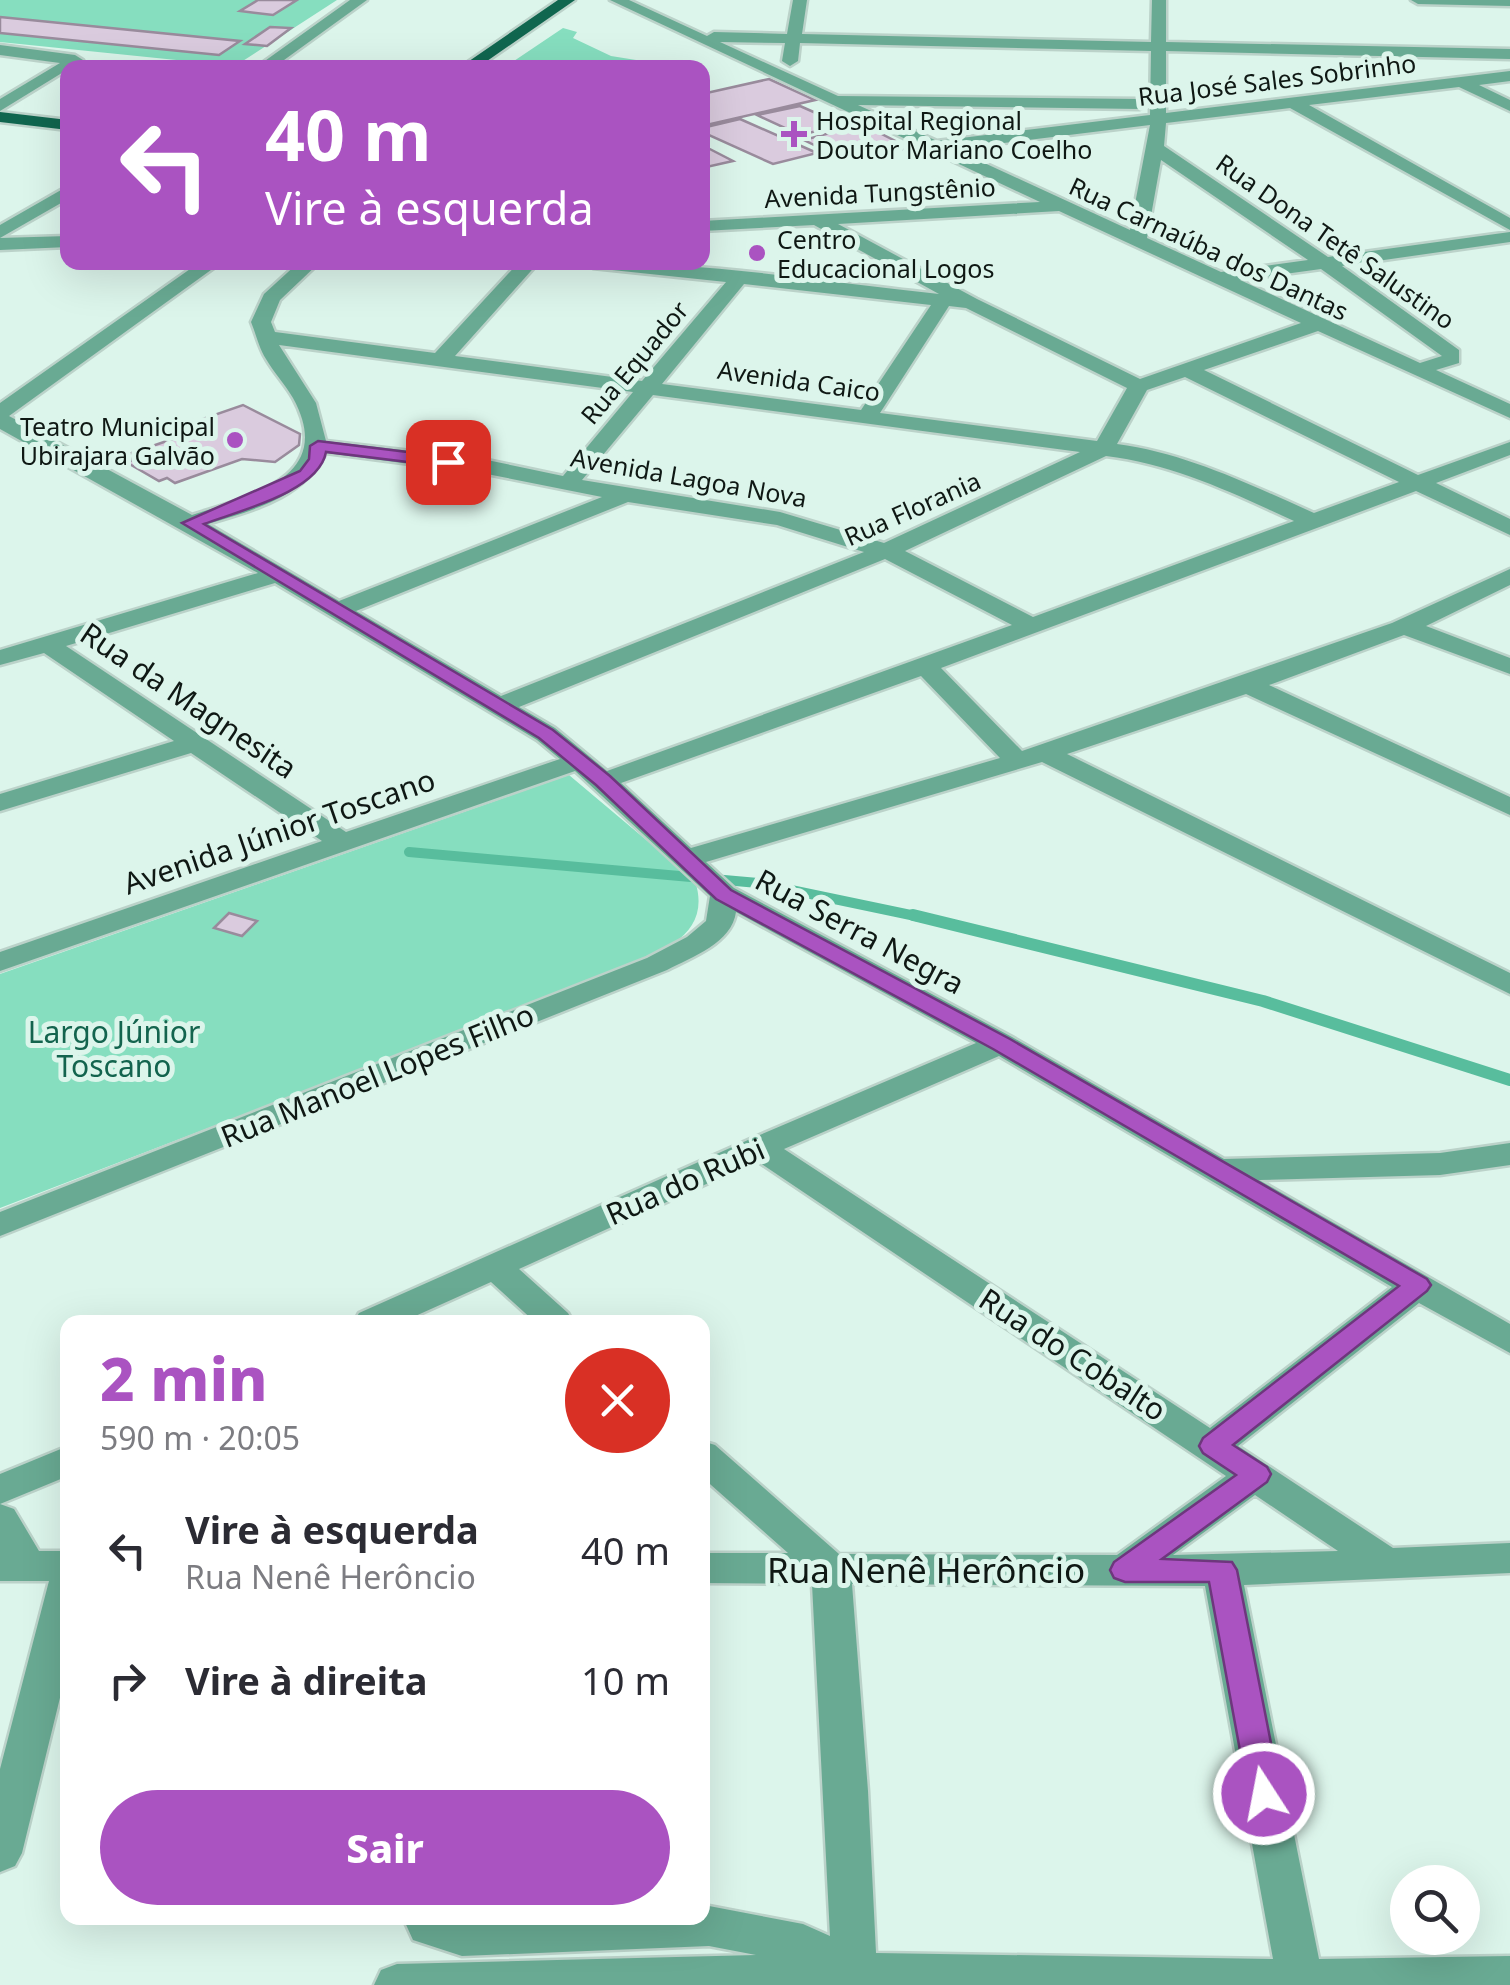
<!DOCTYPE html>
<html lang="pt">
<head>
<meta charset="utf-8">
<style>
  :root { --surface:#fff; --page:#f2f2f3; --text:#2b2b33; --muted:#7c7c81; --accent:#aa53c1 }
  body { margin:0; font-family:"Noto Sans",sans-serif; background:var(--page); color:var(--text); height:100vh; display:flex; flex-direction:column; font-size:38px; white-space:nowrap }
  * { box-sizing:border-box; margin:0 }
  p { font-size:32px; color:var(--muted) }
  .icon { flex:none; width:55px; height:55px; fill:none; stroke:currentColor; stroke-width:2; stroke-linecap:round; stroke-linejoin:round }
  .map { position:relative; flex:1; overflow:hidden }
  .drawer { position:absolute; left:60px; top:1315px; width:650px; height:610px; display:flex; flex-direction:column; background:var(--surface); border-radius:20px; box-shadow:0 10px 40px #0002 }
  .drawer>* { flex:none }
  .hud { position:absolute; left:60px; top:60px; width:650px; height:210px; border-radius:20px; box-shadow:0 10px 40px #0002; background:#aa53c1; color:#fff; overflow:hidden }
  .fabs { position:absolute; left:1390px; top:1865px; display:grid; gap:20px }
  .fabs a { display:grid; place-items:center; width:90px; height:90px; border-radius:50%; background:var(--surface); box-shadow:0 10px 40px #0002; font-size:50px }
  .pin { position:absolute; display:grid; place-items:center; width:85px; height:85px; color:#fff; margin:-42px; border-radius:20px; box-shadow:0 5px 15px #0006 }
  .me { position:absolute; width:110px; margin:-55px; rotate:349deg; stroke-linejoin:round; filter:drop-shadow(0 0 8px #0008) }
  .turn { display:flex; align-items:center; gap:35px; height:210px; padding:0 40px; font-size:45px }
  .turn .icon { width:130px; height:130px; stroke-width:2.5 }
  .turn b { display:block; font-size:70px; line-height:85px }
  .round { display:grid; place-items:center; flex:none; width:105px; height:105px; border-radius:52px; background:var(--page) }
  .overview { display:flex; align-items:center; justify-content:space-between; height:170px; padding:0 40px }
  h1 { font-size:60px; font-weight:800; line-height:75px; color:var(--accent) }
  .cta { display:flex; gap:20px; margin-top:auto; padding:20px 40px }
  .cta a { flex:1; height:115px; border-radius:60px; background:var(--accent); color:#fff; font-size:40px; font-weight:800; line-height:115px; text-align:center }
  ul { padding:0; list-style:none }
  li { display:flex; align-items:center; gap:30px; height:130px; padding:0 40px }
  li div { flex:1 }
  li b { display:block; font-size:38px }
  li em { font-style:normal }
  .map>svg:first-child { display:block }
  .green { fill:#86debf }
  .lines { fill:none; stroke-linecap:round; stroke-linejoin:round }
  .stream-far1 { stroke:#58bd9d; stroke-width:10 }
  .stream { stroke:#58bd9d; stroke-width:12 }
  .building { fill:#dacbde; stroke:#998b9c; stroke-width:2.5 }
  .minor-casing { stroke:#bbd2c9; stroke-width:5 }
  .major-casing { stroke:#bbd2c9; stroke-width:5 }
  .minor { fill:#69aa93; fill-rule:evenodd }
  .major { fill:#10664f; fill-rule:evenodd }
  .route { fill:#aa53c1; stroke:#6e367d; stroke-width:2.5 }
  .poi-dot { fill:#aa53c1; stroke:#dcf5eb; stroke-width:4 }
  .labels { text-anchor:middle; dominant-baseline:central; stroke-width:10; stroke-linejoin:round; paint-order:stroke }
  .far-street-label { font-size:25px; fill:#0f1814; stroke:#dcf5eb }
  .far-poi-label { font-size:25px; fill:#0f1814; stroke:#dcf5eb; text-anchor:start }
  .street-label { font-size:30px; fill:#0f1814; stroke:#dcf5eb }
  .park-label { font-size:30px; fill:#13644e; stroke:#dcf5eb }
  .near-street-label { font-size:35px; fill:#0f1814; stroke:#dcf5eb }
</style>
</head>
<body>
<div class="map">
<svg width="1510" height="1985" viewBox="0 0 1510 1985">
  <rect width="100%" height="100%" fill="#dcf5eb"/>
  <path class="green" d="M0,0H337L235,66L0,42Z
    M563,28L577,32L573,38L611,56L636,60L579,67H505Z
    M569,775L695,881C712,932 665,951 625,968L0,1208V974Z"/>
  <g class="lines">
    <path class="stream-far1" d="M409,852L758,883L925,918"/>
    <path class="stream" d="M913,915L1263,1001L1510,1080"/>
  </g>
  <path class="building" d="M258,0H297L273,15L240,11Z
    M0,17L240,41L219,55L0,33Z
    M270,27L291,28L267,46L245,44Z
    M769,79L815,100L702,126V94Z
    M800,106L843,125L800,135L757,115Z
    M740,119L817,153L773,164L702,132V128Z
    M862,124L909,148L843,159L804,140Z
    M702,145L733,161L702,168Z
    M243,405L300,434L299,445L275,462L242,459L175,483L167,478L159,481L126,462L133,460L126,455L205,428L194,422Z
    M229,913L257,921L242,936L214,928Z"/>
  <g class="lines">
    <g class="minor-casing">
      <path id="minor" d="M350,0H367L273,68H255Z
        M610,0H629L707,36L714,32L787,34L793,0H807L802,34L1151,42L1152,0H1166V42L1510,49V59L1166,51V113L1510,71V81L1479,85L1510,100V111L1459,87L1309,105L1510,218V230L1290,108L1166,123L1164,146L1328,257L1510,232V242L1342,266L1459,350V363L1436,370L1510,404V418L1318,331L1204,370L1418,475L1510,442V455L1436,483L1510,519V535L1416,491L941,668L1022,751L1392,623L1510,569V585L1426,626L1510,658V674L1404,635L1269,685L1510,797V815L1246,694L1067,754L1510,973V994L1042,762L706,862L734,888L1012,1037L1224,1159L1440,1153L1510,1143V1165L1440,1175L1259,1180L1510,1324V1353L1419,1303L1238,1446L1393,1548L1510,1543V1573L1244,1585L1319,1959L1510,1956V1985H374L381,1970L397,1964L756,1955L709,1946L462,1956L413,1940L403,1918H702V1906H709L803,1924L830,1936L812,1584L702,1583V1553H788L702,1477V1441L715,1445L839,1554L1117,1555L1226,1476L757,1161L519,1269L568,1313L573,1322H535L491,1282L402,1322H354L359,1313L748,1140L976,1043L736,912C732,943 692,957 667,970L0,1236V1212L647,958L687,937L706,921L710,896L575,771L0,971V952L322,841L191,753L0,811V794L174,741L44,653L0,665V650L258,573L0,429V403L200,262H222L9,416L192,515C250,496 337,478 293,398C285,384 274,373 266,359C259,348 256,334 251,322L264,294L299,262H320L280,300L271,322L275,332L435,353L519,262H539L455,356L642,381L726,282L593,268L584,262C704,262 820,281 939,294L814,225L702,231V221L1040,202ZM720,42L785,43L782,61L790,66L798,61L800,43L1151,51L1150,115L937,141L858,105L1140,109L1148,104L1140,99L838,96ZM1150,125L1130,230L954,149ZM1161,160L1308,260L1221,272L1147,238ZM1059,211L1301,323L1140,379L977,299L838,224ZM1321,269L1442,356L1420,363L1240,280ZM744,284L931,305L861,410L662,384ZM949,306L966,308L1127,388L1097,441L880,413ZM279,345L633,392L563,476L487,460L326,441L316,403ZM1185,377L1399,482L1314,513C1251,485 1186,453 1117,444L1147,390ZM653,395L1080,452L884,543L780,512L582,480ZM326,453L487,474L602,497L339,601L208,524C255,509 301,499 326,453ZM1106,456C1173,464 1233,493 1294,521L1033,617L905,551ZM628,502L777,525L864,552L501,696L356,611ZM885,559L1012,625L607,771L555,728L519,707ZM275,583L537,740L560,759L346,832L66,646ZM921,676L1000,758L691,848L621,783ZM999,1056L1392,1287L1210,1428L784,1149ZM1255,1495L1338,1551L1173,1555ZM852,1584L1205,1586L1273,1959L876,1953L868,1791Z
        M1411,0H1510V6L1418,4Z
        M0,45L75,55L83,60L0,111V99L60,63L0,55Z
        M68,186V199L0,238V225Z
        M68,236V247L0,250V238Z
        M68,1446V1476L0,1504V1474Z
        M0,1504L14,1509L39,1551H68V1665L22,1853L15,1866L0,1872V1769L49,1581H0Z"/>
    </g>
    <g class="major-casing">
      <path id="major" d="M558,0H575L477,68H459Z
        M0,112L68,120V130L0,122Z"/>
    </g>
    <use href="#minor" class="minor"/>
    <use href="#major" class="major"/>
  </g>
  <path class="route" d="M318,441L448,457L456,462L448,467L326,452C319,492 238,511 204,524L553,730L610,776L731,890L1010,1039L1427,1279L1431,1285L1427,1291L1233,1445L1267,1467L1271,1474L1267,1482L1162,1559L1232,1562L1237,1570L1281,1794L1276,1803L1264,1807L1253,1803L1248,1794L1209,1582H1125L1114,1578L1110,1570L1114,1562L1236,1475L1203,1453L1199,1446L1203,1438L1399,1286L993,1049L716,899L596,785L539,738L182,523L300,471L309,459L310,446Z"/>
  <g class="poi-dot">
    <path d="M789 119h10v10h10v10h-10v10h-10v-10h-10v-10h10z"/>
    <circle cx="757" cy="253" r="10"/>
    <circle cx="235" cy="440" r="10"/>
  </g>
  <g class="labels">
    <g class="far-street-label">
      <text transform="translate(1277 79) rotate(-7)">Rua José Sales Sobrinho</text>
      <text transform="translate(880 192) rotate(-3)">Avenida Tungstênio</text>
      <text transform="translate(1336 241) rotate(35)">Rua Dona Tetê Salustino</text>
      <text transform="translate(1209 248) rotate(25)">Rua Carnaúba dos Dantas</text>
      <text transform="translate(634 362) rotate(-50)">Rua Equador</text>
      <text transform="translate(799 380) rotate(8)">Avenida Caico</text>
      <text transform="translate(689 477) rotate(10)">Avenida Lagoa Nova</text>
      <text transform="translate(912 508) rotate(-24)">Rua Florania</text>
    </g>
    <g class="far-poi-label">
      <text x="816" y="120">Hospital Regional<tspan x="816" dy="29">Doutor Mariano Coelho</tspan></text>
      <text x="777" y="239">Centro<tspan x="777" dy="29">Educacional Logos</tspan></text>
      <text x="215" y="426" text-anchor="end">Teatro Municipal<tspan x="215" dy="29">Ubirajara Galvão</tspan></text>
    </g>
    <g class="street-label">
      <text transform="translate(189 700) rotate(34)">Rua da Magnesita</text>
      <text transform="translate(279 831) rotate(-19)">Avenida Júnior Toscano</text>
      <text transform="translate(860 931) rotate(28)">Rua Serra Negra</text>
      <text transform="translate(377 1075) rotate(-22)">Rua Manoel Lopes Filho</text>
      <text transform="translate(685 1181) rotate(-24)">Rua do Rubi</text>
      <text transform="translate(1073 1354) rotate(33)">Rua do Cobalto</text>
    </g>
    <g class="park-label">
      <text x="114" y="1031">Largo Júnior<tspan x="114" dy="34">Toscano</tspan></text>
    </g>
    <g class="near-street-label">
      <text x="926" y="1569">Rua Nenê Herôncio</text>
    </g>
  </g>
</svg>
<div class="fabs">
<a><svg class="icon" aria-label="search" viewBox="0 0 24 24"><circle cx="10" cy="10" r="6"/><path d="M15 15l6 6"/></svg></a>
</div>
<div class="pin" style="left:448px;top:462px;background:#d93025"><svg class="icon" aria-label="arrive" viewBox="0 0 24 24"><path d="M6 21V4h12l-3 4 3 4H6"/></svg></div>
<svg class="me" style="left:1264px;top:1794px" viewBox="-20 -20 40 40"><circle r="17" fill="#aa53c1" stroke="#fff" stroke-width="3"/><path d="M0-11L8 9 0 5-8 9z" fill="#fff"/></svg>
<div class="hud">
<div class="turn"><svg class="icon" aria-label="left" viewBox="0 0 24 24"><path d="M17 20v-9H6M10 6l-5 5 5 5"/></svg><div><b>40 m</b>Vire à esquerda</div></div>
</div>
<section class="drawer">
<div class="overview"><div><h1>2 min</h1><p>590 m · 20:05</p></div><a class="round" style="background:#d93025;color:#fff"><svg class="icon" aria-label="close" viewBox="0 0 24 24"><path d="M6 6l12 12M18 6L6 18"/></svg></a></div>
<ul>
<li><svg class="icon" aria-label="left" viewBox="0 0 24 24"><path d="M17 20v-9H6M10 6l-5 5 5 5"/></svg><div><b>Vire à esquerda</b><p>Rua Nenê Herôncio</p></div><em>40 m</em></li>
<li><svg class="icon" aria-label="right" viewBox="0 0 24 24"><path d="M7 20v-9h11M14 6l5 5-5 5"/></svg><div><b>Vire à direita</b></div><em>10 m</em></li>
</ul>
<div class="cta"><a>Sair</a></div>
</section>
</div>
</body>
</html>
